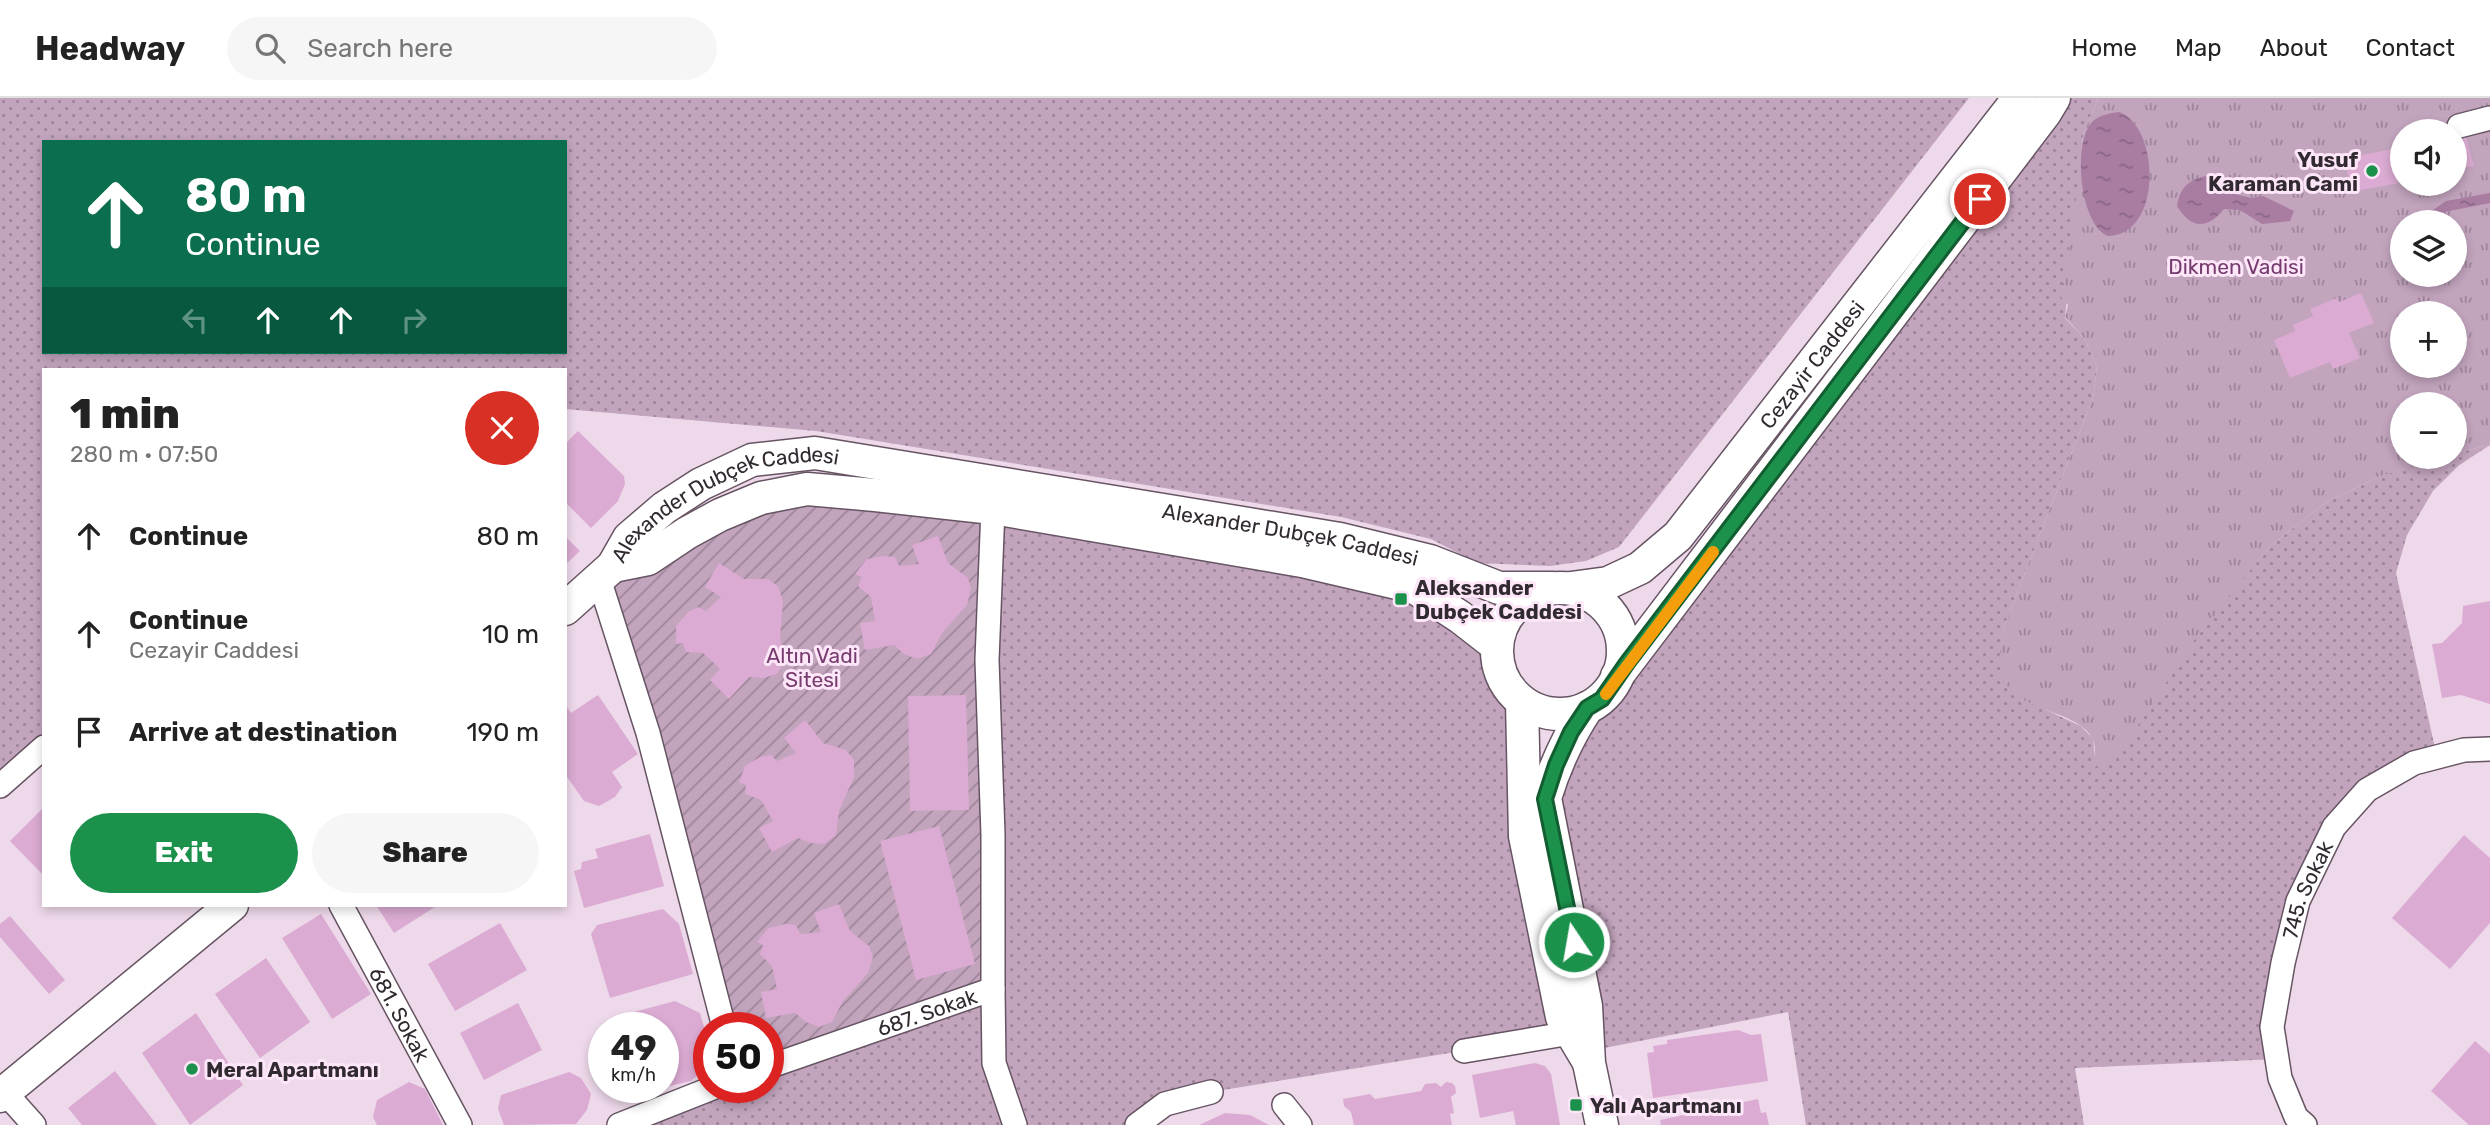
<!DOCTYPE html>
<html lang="en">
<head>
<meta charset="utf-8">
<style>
  :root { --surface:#fff; --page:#f6f6f6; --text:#222; --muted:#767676; --line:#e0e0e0; --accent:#1b914c }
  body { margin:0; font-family:Rubik,sans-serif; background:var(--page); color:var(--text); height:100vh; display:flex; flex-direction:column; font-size:26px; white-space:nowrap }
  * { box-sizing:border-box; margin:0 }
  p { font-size:23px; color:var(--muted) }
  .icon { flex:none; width:38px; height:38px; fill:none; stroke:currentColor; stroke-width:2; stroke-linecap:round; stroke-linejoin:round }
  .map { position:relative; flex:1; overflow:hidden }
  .side { position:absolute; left:42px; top:270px; width:525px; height:539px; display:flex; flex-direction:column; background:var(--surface); border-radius:0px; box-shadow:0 4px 10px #0003 }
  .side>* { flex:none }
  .hud { position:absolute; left:42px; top:42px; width:525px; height:214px; border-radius:0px; box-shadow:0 4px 10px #0003; background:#0b6e4f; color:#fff; overflow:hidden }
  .tools { position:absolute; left:2390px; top:21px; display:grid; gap:14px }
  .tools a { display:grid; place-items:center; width:77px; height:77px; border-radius:50%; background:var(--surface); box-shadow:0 4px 10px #0003; font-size:35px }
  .speed { position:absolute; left:588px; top:914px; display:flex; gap:14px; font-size:35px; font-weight:700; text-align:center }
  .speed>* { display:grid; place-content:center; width:91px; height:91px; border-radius:50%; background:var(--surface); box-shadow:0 4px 10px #0003; line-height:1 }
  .speed small { font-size:18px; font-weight:400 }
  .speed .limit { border:10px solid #d22; background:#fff; color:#111 }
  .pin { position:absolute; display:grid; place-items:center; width:60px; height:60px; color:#fff; margin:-30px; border:4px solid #fff; border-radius:50%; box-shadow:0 2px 7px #0007 }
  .me { position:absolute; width:77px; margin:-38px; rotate:348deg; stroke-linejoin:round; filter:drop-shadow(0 0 5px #0008) }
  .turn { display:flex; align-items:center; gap:24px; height:147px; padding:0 28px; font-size:32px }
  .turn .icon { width:91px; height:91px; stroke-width:2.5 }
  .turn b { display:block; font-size:49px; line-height:60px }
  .lanes { display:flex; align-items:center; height:66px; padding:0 28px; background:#0003; justify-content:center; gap:35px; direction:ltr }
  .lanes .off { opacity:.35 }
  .round { display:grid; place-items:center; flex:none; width:74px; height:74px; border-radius:37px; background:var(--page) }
  .headline { display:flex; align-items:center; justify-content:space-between; height:119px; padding:0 28px }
  h1 { font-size:42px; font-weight:800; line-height:52px }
  .action { display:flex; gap:14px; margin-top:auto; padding:14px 28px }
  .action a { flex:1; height:80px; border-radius:42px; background:var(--accent); color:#fff; font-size:28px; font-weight:800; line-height:80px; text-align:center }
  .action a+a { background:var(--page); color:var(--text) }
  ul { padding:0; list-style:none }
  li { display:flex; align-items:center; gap:21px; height:98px; padding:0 28px }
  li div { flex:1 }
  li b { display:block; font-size:26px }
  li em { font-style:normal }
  header { display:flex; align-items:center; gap:42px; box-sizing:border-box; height:98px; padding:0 35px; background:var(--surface); border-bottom:2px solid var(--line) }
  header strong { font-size:33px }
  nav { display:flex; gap:38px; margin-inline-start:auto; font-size:24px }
  .search { width:490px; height:63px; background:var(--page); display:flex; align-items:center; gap:18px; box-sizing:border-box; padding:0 24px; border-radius:38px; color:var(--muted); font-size:26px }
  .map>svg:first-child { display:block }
  .grass { fill:url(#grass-dots); fill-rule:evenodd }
  .park { fill:url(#park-tufts); fill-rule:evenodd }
  .garden { fill:url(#garden-furrows) }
  .water { fill:url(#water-ripples) }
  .building { fill:#dbabd3 }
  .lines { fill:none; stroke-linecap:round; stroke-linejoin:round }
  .street-casing { stroke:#665463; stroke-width:26 }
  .secondary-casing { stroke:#665463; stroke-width:35 }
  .street { stroke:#fff; stroke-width:23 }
  .secondary { stroke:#fff; stroke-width:32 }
  .route-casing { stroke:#125e31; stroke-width:18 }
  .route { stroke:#1b914c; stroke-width:12 }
  .slow { stroke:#f59e0b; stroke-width:12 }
  .poi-dot { fill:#1b914c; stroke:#fce6f8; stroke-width:2.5 }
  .labels { text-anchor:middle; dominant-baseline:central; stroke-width:6; stroke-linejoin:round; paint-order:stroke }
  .poi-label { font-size:21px; font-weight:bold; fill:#322a31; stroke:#fce6f8; text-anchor:start }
  .park-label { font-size:21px; fill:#763c6f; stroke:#fce6f8 }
  .street-label { font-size:21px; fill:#322a31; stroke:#fce6f8 }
</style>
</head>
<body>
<header>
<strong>Headway</strong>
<div class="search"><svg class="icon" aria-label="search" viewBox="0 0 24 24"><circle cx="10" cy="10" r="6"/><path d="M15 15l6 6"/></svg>Search here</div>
<nav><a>Home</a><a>Map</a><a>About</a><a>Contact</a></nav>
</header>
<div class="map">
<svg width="2490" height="1027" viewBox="0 0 2490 1027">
  <defs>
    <pattern id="grass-dots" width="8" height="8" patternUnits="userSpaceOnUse" patternTransform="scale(1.75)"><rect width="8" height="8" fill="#c2a4bd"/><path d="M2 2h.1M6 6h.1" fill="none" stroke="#9e869a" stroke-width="1.8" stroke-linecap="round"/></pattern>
    <pattern id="park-tufts" width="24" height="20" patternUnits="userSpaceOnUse" patternTransform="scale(1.75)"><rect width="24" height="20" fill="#c2a4bd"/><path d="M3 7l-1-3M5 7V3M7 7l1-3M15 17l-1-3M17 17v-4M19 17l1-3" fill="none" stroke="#9e869a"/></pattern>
    <pattern id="garden-furrows" width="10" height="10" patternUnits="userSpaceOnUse" patternTransform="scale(1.75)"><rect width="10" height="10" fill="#c2a4bd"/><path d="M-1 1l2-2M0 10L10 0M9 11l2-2" fill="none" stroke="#9e869a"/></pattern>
    <pattern id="water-ripples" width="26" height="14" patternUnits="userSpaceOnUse" patternTransform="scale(1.75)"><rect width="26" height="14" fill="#a97ca2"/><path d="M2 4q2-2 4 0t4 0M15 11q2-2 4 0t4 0" fill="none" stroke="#8a6685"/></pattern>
  </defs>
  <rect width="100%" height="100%" fill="#eed9ea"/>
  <path class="grass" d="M0,0H1969L1619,449L1586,463L1550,468L1477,465L1431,441L1341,419L816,333L565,311V271H44V649L0,688ZM44,44H565V254H44Z
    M2054,0H2098L2083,37L2065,220L2085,241L2097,269L2093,300L2004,529L2000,567L2022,601L2081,628L2093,641L2095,659L2270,448L2325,405L2378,379L2428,362L2455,359V355L2490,347L2458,368L2433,393L2407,437L2396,475L2437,659L2367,692L2298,803L2277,961L2075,970L2084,1027H1806L1788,914L1589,953L1556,667L1587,610L1602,601L1615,584Z
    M993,410L1302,463L1460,519L1498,568L1525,738L1571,935L1211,994L1137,1027H619L715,989H768V969Z"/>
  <path class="park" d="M2098,0H2490V347L2455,355V306H2403V359H2440L2378,379L2325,405L2270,448L2193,544L2120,655L2095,669C2095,661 2096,649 2093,642C2077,607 2005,618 2000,567C1998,555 2003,541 2004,529L2093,300L2097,269L2085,241L2065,219L2068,207L2061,199L2073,125L2083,37ZM2403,33H2455V86H2403ZM2403,124H2455V177H2403ZM2403,215H2455V268H2403Z"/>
  <path class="garden" d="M761,400L993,410V891L768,969V929H724L599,481Z"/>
  <path class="water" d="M2119,14C2160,28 2163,137 2108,138C2079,126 2072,43 2093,23C2100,17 2110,15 2119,14Z
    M2205,78L2217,84L2222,93L2252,100L2263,98L2294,113L2290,123L2262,126L2240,112L2224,111C2207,132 2191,131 2177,108C2180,90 2187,83 2205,78Z
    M2490,95V105L2424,118L2446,103Z"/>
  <path class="building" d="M2466,38L2474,68L2455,71V39Z
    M2393,51L2399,85L2351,94L2345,60Z
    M2361,195L2374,225L2349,235L2360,260L2333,271L2330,264L2290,280L2274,242L2295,233L2293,227L2313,218L2310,211L2337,200L2339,204Z
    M578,333L624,378L625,386L618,403L591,430L565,404V346Z
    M565,438L580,453L565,467Z
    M938,438L948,465L968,480L971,491L967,507L942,535L931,556L917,561L904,556L894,547L865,552L860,525L875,523L871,499L858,488L862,479L855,476L867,461L884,458L895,459L899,468L919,466L912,447Z
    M719,465L744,481H768L778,488L783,503L780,540L784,564L777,576L763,580L749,579L729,601L710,582L720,571L703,555L686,554L683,545L676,546V528L688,514L698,509L706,513L721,499L705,489Z
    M2490,503V606L2461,597L2442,600L2432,546L2442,545L2462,525L2463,508Z
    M598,597L638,656L612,674L622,689L615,699L599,708L584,703L565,676V606L571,615Z
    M966,597L969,712L910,713L908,598Z
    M805,622L823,645L846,652L854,662V679L839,713L836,737L824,746L810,745L798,740L772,754L759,730L773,723L761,702L745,696L746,686L739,685L745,668L760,659L771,657L777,663L796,655L784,640Z
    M44,709V778L10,743Z
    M939,728L975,866L916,882L880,743Z
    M650,736L664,788L584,810L574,773L581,771L582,764L598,760L595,751Z
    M2464,737L2490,760V825L2450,871L2392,820Z
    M839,806L850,833L869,848L873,859L868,875L843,903L832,924L819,929L806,924L795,915L766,920L761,894L777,891L772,868L760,856L763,847L757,844L768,830L785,826L796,827L800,836L821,834L814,815Z
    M376,807H438L394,835Z
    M663,811L679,826L693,876L610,900L591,836L597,827Z
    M321,816L371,896L332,921L282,840Z
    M10,818L65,882L49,896L0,839V826Z
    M500,825L527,872L455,913L428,866Z
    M266,860L310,924L260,960L215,896Z
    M675,903L700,915L709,947V967L691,983L635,996L613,989H663V929H609L619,918Z
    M518,905L542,952L484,982L460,935Z
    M196,915L243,987L190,1027L142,955Z
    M1738,932L1751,937L1761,936L1768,983L1653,1000L1647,955L1654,954L1653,948L1667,946V942Z
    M2475,943L2490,956V1027H2469L2431,993Z
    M1535,965L1545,968L1551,976L1560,1027H1516L1513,1013L1480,1020L1472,977Z
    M115,973L157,1027H82L68,1010Z
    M569,974L581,980L591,996L587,1012L576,1026L504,1027L498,1011L501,997Z
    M409,984L425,991L443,1027H377L373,1019L377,1002Z
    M1446,984L1452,985L1455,988L1456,995L1451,999L1454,1015L1450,1016L1452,1027H1354L1351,1014L1344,1008L1343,1001L1370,996L1375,1001L1421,993L1425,986L1436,985L1441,989Z
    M1758,1001L1761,1015L1766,1014L1769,1027H1661L1660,1022Z
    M1225,1015L1250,1017L1269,1027H1199Z"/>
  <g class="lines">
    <g class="street-casing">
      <g id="street">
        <path d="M2459,28L2490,20"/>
        <path d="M599,481L648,635L724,929"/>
        <path d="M0,688L44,649"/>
        <path id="s1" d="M341,807L460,1027"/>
        <path d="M993,891V737L987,562L993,410"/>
        <path d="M1464,953L1571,935"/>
        <path id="s2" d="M768,969L993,891L994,965L1015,1027"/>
        <path d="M0,989L34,1027"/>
        <path d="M1284,1007L1300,1027"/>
        <path d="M619,1027L715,989"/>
        <path d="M1137,1027L1165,1006L1211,994"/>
        <path id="s3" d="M2305,1027L2296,1019L2280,980L2272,929L2283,865L2298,803L2334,729L2367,692L2414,665L2464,652L2490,651"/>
      </g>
    </g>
    <g class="secondary-casing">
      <g id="secondary">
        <path d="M613,468L648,461L687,435L720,417L761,400L807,391L875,397L993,410L1302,463L1414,489L1460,519L1496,547"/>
        <path id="s4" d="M1571,490L1608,485L1640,470L1678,438L2019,0"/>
        <circle cx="1560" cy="553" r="63"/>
        <path id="s5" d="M565,511L613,468L629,440L664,410L701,386L752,362L815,355L1340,441L1430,463L1499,490H1550"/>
        <path d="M1617,578L2045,15L2054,0"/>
        <path d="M1522,604L1525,738L1562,919L1587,961"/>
        <path d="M1587,610C1568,639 1555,667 1545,700L1586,908L1589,965L1602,1027"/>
        <path d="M0,998L232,807"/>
      </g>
    </g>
    <use href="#street" class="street"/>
    <use href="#secondary" class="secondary"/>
  </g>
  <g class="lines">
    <g class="route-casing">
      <path id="route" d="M1574,844L1545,701L1556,667L1571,634L1587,610L1602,601L1627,565L1980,101"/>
    </g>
    <use href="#route" class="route"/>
    <path class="slow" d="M1606,596L1713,454"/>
  </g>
  <g class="poi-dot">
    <circle cx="2372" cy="73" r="7"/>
    <rect x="1394" y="494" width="14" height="14" rx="3.5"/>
    <circle cx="192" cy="971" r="7"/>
    <rect x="1569" y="1000" width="14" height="14" rx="3.5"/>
  </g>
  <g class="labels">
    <g class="poi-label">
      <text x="2358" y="61" text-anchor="end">Yusuf<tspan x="2358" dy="24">Karaman Cami</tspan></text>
      <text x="1415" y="489">Aleksander<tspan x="1415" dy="24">Dubçek Caddesi</tspan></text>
      <text x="206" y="971">Meral Apartmanı</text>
      <text x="1590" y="1007">Yalı Apartmanı</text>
    </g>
    <g class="park-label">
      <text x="2236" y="168">Dikmen Vadisi</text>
      <text x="812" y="557">Altın Vadi<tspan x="812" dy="24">Sitesi</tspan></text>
    </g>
    <g class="street-label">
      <text stroke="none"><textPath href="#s4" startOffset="340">Cezayir Caddesi</textPath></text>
      <text stroke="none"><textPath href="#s5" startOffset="201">Alexander Dubçek Caddesi</textPath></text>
      <text stroke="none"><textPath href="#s5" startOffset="789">Alexander Dubçek Caddesi</textPath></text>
      <text stroke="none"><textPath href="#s3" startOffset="248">745. Sokak</textPath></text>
      <text stroke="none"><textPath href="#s2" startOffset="168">687. Sokak</textPath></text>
      <text stroke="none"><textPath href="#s1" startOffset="124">681. Sokak</textPath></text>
    </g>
  </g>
</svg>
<div class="tools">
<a><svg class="icon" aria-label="sound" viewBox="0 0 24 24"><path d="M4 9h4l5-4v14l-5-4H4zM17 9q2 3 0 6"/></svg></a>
<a><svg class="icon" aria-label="layers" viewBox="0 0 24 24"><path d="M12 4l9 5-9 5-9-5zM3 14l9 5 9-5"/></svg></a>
<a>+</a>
<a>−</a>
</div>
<div class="speed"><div>49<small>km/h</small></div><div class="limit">50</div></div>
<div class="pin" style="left:1980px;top:101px;background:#d93025"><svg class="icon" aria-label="arrive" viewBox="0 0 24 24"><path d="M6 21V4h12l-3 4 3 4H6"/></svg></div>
<svg class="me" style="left:1574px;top:844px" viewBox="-20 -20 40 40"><circle r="17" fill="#1b914c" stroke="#fff" stroke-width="3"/><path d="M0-11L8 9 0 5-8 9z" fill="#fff"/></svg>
<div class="hud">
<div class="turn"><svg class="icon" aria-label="ahead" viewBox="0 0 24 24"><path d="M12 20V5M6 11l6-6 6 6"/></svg><div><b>80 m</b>Continue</div></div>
<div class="lanes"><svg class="icon off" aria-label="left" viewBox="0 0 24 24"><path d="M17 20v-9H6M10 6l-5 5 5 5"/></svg><svg class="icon" aria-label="ahead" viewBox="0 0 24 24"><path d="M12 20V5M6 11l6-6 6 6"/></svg><svg class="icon" aria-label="ahead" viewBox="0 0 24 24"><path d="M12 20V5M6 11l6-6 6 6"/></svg><svg class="icon off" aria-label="right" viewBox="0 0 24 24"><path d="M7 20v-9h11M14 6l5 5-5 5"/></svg></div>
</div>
<section class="side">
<div class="headline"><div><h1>1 min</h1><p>280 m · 07:50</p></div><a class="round" style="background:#d93025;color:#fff"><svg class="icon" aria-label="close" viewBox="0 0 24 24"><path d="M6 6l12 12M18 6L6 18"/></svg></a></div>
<ul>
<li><svg class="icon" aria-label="ahead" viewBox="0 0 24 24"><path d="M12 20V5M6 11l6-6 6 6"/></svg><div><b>Continue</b></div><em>80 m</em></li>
<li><svg class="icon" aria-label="ahead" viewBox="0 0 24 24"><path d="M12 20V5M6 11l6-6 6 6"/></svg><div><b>Continue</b><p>Cezayir Caddesi</p></div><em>10 m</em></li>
<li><svg class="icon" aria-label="arrive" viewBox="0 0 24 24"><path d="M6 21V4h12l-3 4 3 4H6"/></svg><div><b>Arrive at destination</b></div><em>190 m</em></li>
</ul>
<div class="action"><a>Exit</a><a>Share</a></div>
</section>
</div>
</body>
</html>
